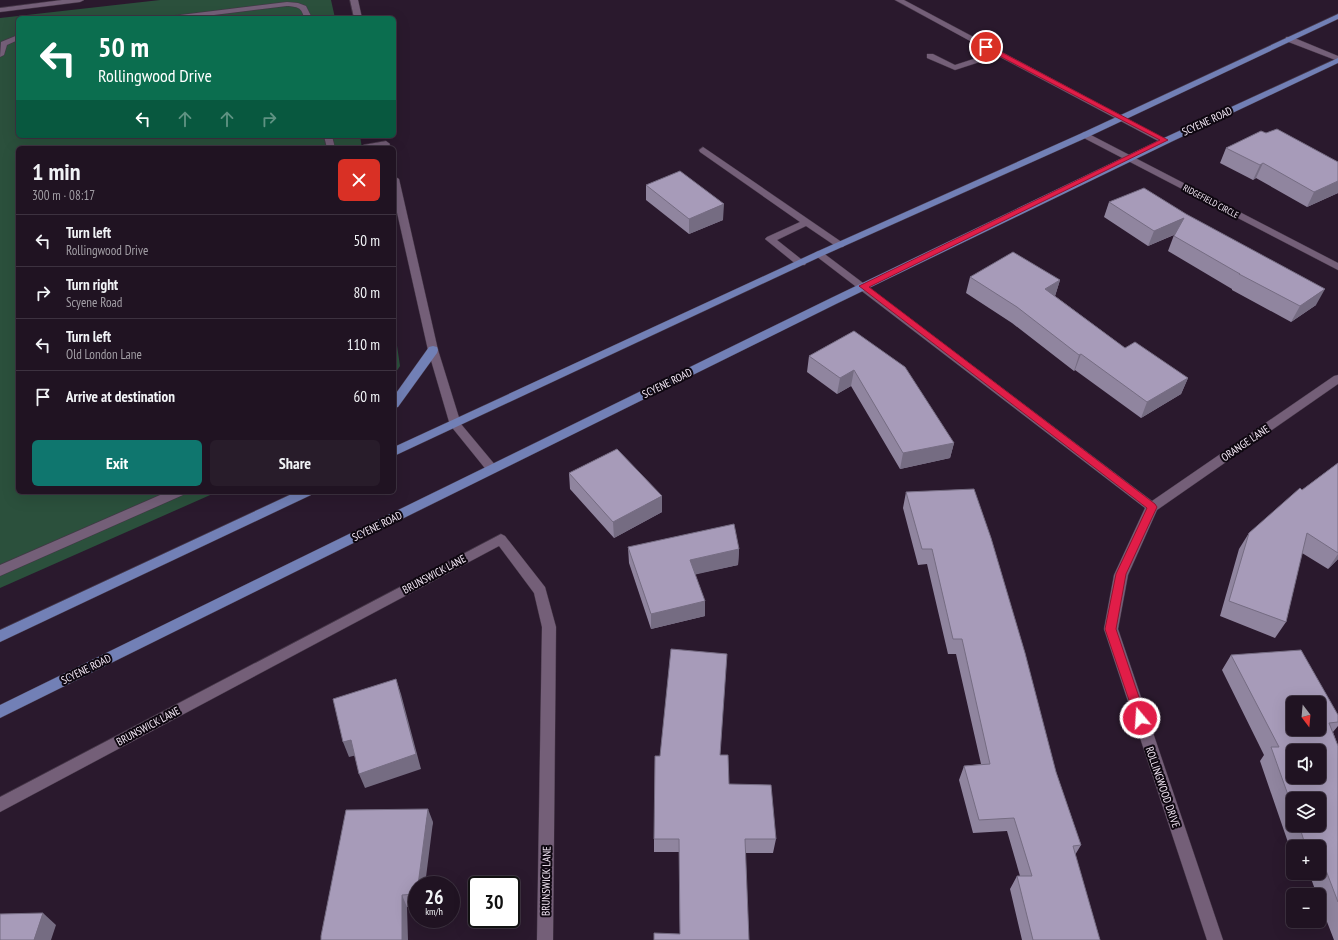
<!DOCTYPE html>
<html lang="en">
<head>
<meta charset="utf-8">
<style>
  :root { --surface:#201322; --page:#281c2a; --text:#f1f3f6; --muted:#a29ea5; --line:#3d3240; --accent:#0f766e }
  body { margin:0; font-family:"PT Sans Narrow",sans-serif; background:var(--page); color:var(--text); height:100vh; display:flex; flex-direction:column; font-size:15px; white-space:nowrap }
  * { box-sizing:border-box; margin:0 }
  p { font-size:13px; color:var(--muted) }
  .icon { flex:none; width:22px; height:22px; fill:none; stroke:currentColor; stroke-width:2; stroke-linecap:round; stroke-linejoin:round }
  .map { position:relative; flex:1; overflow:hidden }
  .side { position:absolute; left:16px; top:146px; width:380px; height:348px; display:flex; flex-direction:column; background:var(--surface); border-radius:6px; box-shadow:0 4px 16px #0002,0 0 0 1px var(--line) }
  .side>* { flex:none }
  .hud { position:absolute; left:16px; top:16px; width:380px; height:122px; border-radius:6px; box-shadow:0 4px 16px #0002,0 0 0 1px var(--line); background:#0b6e4f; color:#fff; overflow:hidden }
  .needle { width:26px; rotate:164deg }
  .controls { position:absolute; left:1286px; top:696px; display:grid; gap:8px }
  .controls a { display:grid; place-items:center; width:40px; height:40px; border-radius:6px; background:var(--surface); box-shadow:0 4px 16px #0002,0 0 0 1px var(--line); font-size:20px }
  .speed { position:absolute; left:408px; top:876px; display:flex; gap:8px; font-size:20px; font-weight:700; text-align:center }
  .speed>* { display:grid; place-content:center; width:52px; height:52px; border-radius:50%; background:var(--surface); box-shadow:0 4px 16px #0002,0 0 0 1px var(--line); line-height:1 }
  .speed small { font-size:10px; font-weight:400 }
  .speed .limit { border:2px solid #111; border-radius:6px; background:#fff; color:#111 }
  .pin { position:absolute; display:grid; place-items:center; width:34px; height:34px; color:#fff; margin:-17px; border:2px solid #fff; border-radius:50%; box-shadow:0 1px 4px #0007 }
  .me { position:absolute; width:44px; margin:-22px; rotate:342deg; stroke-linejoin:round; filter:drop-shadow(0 0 3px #0008) }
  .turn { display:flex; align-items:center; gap:14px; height:84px; padding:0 16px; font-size:18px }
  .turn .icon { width:52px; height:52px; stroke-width:2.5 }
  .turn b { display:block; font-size:28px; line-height:34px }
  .lanes { display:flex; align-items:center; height:38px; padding:0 16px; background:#0003; justify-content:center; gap:20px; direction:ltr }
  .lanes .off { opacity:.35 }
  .round { display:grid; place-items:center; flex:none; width:42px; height:42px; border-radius:6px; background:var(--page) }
  .overview { display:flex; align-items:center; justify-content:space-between; height:68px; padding:0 16px }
  h1 { font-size:24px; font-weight:700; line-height:30px }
  .action { display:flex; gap:8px; margin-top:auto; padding:8px 16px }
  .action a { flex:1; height:46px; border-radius:6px; background:var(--accent); color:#fff; font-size:16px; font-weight:700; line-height:46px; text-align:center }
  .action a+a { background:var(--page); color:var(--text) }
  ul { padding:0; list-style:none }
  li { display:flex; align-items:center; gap:12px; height:52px; padding:0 16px; border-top:1px solid var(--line) }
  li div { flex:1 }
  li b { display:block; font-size:15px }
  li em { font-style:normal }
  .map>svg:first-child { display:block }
  .green { fill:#2b503c }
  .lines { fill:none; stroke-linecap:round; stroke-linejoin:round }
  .minor-casing { stroke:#443646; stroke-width:1 }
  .major-casing { stroke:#443646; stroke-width:1 }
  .minor { fill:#745f78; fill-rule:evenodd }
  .major { fill:#7280b6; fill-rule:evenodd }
  .wall { fill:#90859f; fill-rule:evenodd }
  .shaded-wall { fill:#756c82 }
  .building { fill:#a79bb9; stroke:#756c82; fill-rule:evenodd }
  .route { fill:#e11d48; stroke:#92132f }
  .labels { text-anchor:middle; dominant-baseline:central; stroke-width:4; stroke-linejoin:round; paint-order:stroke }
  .far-street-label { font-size:9px; fill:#f4e8f6; stroke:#0e0710 }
  .street-label { font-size:11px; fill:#f4e8f6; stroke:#0e0710 }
</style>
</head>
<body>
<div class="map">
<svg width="1338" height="940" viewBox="0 0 1338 940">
  <rect width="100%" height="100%" fill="#2a192d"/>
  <path class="green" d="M160,0H331L335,18H18V136H360L362,148H18V492H217L0,588V18Z
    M394,325L400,366L394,375Z"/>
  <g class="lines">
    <g class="minor-casing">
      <path id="minor" d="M62,0H84L80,2L0,12V8Z
        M350,0H358L362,18H354Z
        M895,0H904L1169,141L1168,143H1162L998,56L955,70L927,58V54H933L955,65L992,53Z
        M287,2L298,3L306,6L312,18H304C302,7 297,7 287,6L190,18H168L172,16Z
        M18,35V40L7,45L4,55L0,57L1,42Z
        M1286,37H1292L1338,56V61L1286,41Z
        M1085,132L1338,263V270L1082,137L1081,135L1082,133Z
        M324,136H332L335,148H327Z
        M386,141L390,144L389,146L378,148H359L363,145Z
        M703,147L843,243L845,245L843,247H837L806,226L777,240L806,263L805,265H797L765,239L767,237L800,222L700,152L699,150Z
        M394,176L399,179L438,350L461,424L496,466L498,469L496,472L492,473L488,472L450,425L428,350L394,199Z
        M819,251L822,252L1152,501L1334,376L1338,375V384L1157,510L1128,575L1118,629L1223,940H1207L1104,629L1114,575L1145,508L816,256L814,254L816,252Z
        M167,492H185L183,495L0,576V565Z
        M501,534L505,536L545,587L556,627L553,940H537L542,627L534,593L499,546L0,812V797Z"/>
    </g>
    <g class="major-casing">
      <path id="major" d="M1338,14V19L1088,137L822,256L394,456V447L816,252L1082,133Z
        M1338,58V63L1173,141L838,303L0,718V705L831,298L1166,137Z
        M433,346L437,347L438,350L437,353L398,407L394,408V396L429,347Z
        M296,492H313L311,495L0,642V630Z"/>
    </g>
    <use href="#minor" class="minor"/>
    <use href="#major" class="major"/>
  </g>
  <path class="wall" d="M1266,133L1338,162V193L1307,207L1256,178L1253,180L1220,163L1226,148Z
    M646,185L723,220L689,234L646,200Z
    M1109,202L1316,305L1291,322L1232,290V289L1168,251L1174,235L1148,246L1104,217Z
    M970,277L1060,280L1055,296L1125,348L1188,378L1181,394L1141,418L1075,370L1074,371L1012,323L966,293Z
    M854,331L954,443L950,458L900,469L851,386L837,394L807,372L809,356Z
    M1338,463V559L1328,569L1302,553L1286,622L1275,638L1220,616L1239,549L1249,533L1302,490Z
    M569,473L662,512L614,538L570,489Z
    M906,492L1056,772L1081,845L1075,855L1100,940H1022L1010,889L1017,876H1020L1007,831L973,833L959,780L964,766L981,764L956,654H948L927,564L918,565L903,508Z
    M628,547L739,549L738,565L695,574L705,616L651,629L629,563Z
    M1231,655L1338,715V726L1333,732L1338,746V940H1334L1319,901V895H1317L1309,873H1319V847H1293V854H1292L1260,761L1264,755L1222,670ZM1293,799L1319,825H1293Z
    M720,755L729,784L776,839L773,853H746L680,934L679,852H654V839Z
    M433,822L417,885V907H407L321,940Z"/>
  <path class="shaded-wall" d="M1263,163L1256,178L1253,180L1260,165Z
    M1338,181V193L1307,207L1314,192Z
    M724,204L723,220L689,234V219Z
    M1184,218L1178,233L1148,246L1154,231Z
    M1060,280L1055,296L1040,305L1045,289Z
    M1325,289L1316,305L1291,322L1300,306Z
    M1081,354L1075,370L1074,371L1079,355Z
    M854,370L851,386L837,394L840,378Z
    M1188,378L1181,394L1141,418L1147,402Z
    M954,443L950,458L900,469L903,453Z
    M662,496V512L614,538L613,522Z
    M739,549L738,565L689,576L690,560Z
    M1338,554V559L1328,569Z
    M705,601V616L651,629V614Z
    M396,679L401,694L421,769L365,788L359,774Z
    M351,740L357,755L349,757L343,742Z
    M428,809L433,822L425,885H418Z
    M402,895L407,907L408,940H402Z
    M43,913L56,925L51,940H34Z"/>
  <path class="building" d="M1277,129L1338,162V181L1314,192L1263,163L1260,165L1226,148L1261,131L1266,133Z
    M680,171L724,204L689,219L646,185Z
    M1144,188L1186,214L1325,289L1300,306L1239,274H1240L1174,236L1184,218L1154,231L1109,202Z
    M1013,252L1060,280L1045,289L1125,348L1135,342L1188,378L1147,402L1081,354L1079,355L1017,307L970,277Z
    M854,331L905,367L954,443L903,453L854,370L840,378L809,356Z
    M617,449L662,496L613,522L569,473Z
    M1338,463V553L1307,533L1286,622L1229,601L1249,533L1300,488L1302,490Z
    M974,489L991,538L1025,653L1056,772L1081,845L1073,846L1100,940H1033L1017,876H1032L1014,818L979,820L964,766L990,764L962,639H953L932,549H922L906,492Z
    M734,524L739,549L690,560L705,601L651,614L628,547Z
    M671,649L727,654L720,755H728L729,784L771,785L776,839H745L749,940H654V933L680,934L679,839H654L655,756H660Z
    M1301,650L1338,715V722L1329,723L1338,746V902L1319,852V847H1317L1315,841H1304L1299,825H1319V799H1293V809L1271,747H1279L1231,655ZM1293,703H1319V729H1293ZM1293,751H1319V777H1293Z
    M396,679L416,754L359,774L351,740L343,742L333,699Z
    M428,809L418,885H417L416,894L402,895V940H321V936L346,810Z
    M43,913L34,940H0V914Z"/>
  <path class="route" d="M984,45H988L1168,140L869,287L1155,504L1157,507L1126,574L1116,629L1146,718L1144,721L1140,722L1136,721L1135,718L1105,629L1116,574L1147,508L859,286L1160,140L984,48Z"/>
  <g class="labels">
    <g class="far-street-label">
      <text transform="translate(1211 201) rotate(28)">RIDGEFIELD CIRCLE</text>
    </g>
    <g class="street-label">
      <text transform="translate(1207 121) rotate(-25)">SCYENE ROAD</text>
      <text transform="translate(667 383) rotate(-26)">SCYENE ROAD</text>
      <text transform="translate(1245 443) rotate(-34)">ORANGE LANE</text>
      <text transform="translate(377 526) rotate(-26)">SCYENE ROAD</text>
      <text transform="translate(434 574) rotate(-28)">BRUNSWICK LANE</text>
      <text transform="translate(86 669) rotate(-26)">SCYENE ROAD</text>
      <text transform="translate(148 726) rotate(-28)">BRUNSWICK LANE</text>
      <text transform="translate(1163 787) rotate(71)">ROLLINGWOOD DRIVE</text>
      <text transform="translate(546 881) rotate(-89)">BRUNSWICK LANE</text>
    </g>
  </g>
</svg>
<div class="controls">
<a><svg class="needle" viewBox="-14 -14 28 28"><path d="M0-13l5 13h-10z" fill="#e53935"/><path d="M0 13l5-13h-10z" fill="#a29ea5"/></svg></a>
<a><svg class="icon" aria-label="sound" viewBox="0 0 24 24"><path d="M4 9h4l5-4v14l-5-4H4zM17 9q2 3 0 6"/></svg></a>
<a><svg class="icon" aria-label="layers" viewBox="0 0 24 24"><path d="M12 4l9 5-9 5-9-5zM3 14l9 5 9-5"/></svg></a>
<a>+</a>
<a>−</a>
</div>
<div class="speed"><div>26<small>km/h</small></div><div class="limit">30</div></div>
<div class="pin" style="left:986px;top:47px;background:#d93025"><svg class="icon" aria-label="arrive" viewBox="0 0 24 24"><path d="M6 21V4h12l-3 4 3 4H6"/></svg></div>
<svg class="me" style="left:1140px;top:718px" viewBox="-20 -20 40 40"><circle r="17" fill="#e11d48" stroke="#fff" stroke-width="3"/><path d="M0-11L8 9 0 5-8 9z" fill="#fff"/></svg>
<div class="hud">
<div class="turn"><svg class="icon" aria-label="left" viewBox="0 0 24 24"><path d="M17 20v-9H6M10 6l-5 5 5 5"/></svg><div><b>50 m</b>Rollingwood Drive</div></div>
<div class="lanes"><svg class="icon" aria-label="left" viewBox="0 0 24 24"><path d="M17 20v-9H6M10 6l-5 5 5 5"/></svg><svg class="icon off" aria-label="ahead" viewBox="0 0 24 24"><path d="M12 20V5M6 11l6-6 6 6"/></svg><svg class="icon off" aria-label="ahead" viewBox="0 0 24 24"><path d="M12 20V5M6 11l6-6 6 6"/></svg><svg class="icon off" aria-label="right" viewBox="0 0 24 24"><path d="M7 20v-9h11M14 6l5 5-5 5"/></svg></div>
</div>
<section class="side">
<div class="overview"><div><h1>1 min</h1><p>300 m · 08:17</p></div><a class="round" style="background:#d93025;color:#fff"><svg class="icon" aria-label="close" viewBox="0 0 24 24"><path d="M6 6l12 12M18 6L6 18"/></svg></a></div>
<ul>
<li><svg class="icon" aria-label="left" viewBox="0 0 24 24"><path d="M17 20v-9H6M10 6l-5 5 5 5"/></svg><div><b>Turn left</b><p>Rollingwood Drive</p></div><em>50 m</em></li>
<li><svg class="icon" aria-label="right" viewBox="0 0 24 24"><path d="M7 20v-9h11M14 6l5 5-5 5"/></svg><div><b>Turn right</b><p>Scyene Road</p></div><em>80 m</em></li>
<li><svg class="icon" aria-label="left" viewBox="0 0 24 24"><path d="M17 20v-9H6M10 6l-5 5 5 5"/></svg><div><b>Turn left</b><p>Old London Lane</p></div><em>110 m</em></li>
<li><svg class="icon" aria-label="arrive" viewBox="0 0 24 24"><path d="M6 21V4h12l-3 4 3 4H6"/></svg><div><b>Arrive at destination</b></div><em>60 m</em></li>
</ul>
<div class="action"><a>Exit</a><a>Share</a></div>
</section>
</div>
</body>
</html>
